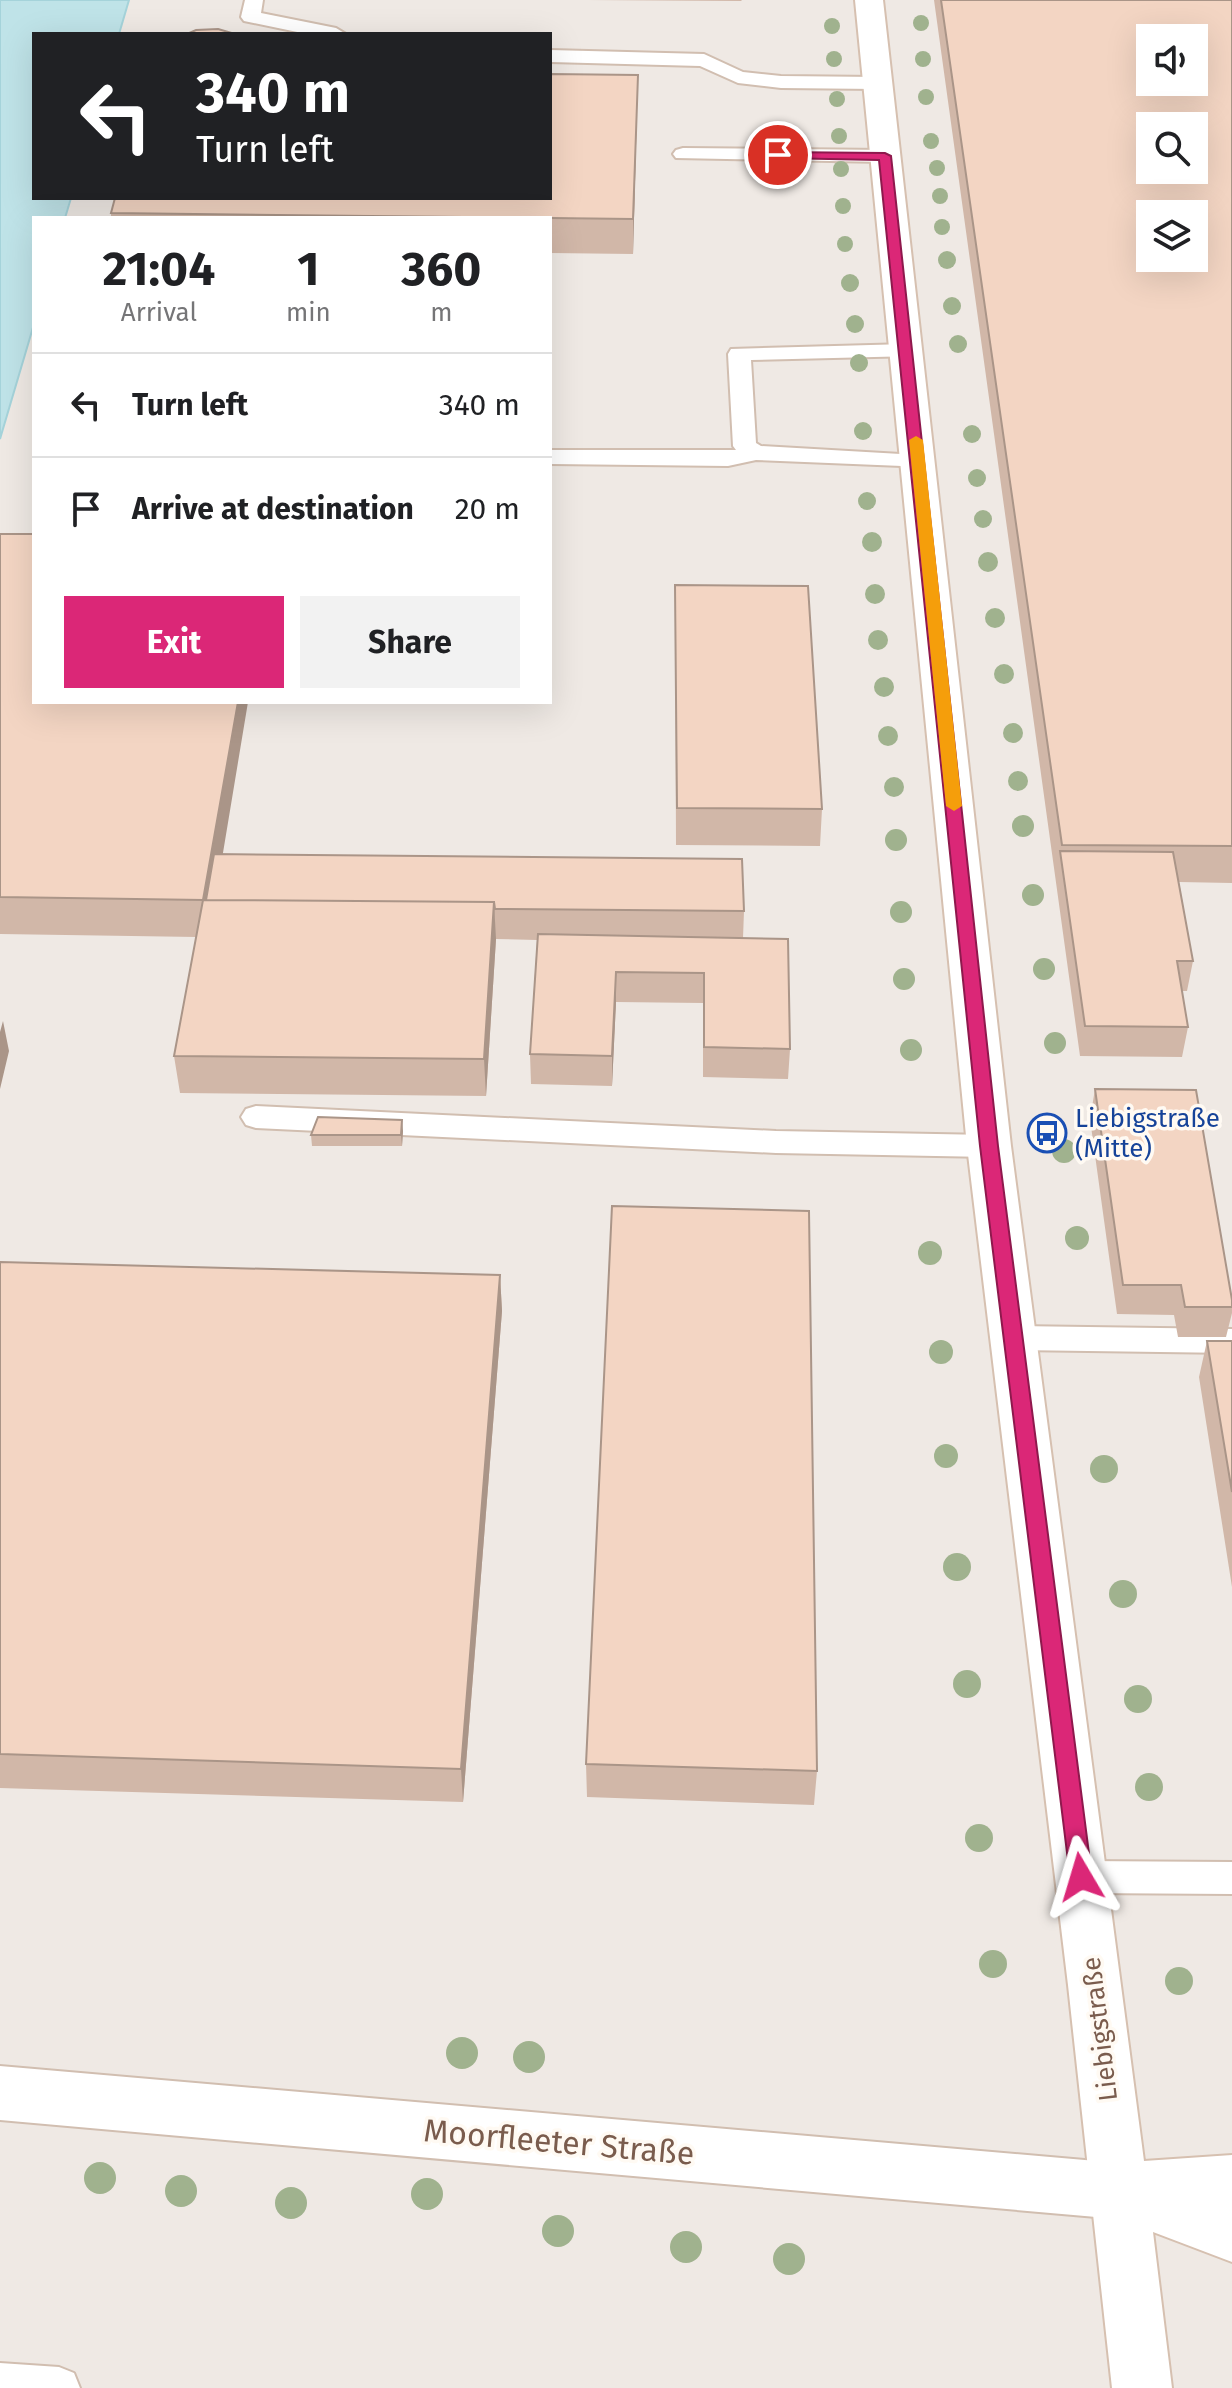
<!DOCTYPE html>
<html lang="en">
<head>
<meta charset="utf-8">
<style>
  :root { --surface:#fff; --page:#f2f2f2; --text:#202124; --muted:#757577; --line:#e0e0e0; --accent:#db2777 }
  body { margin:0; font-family:"Fira Sans",sans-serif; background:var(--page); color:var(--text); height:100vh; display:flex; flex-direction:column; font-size:30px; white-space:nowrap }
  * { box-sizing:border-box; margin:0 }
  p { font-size:26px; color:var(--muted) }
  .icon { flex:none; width:44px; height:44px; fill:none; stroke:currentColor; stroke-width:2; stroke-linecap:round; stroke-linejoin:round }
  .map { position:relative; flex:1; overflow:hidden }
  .side { position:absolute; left:32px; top:216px; width:520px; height:488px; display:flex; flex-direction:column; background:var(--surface); border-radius:0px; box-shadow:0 8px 32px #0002 }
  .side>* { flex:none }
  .hud { position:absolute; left:32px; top:32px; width:520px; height:168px; border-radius:0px; box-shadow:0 8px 32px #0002; background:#202124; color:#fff; overflow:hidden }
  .fabs { position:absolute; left:1136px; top:24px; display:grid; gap:16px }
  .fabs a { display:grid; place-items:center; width:72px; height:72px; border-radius:0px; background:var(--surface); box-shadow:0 8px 32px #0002; font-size:40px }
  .pin { position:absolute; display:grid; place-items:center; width:68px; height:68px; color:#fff; margin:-34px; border:4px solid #fff; border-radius:50%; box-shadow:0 2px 8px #0007 }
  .me { position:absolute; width:88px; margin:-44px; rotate:353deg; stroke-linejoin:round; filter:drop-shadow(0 0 6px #0008) }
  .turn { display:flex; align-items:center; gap:28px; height:168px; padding:0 32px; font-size:36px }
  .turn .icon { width:104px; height:104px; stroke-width:2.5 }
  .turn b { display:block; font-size:56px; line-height:68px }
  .eta { display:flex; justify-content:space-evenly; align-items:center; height:136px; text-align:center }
  .eta b { font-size:48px; font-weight:700; line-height:56px }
  .button { display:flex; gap:16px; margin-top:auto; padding:16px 32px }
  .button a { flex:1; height:92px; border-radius:0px; background:var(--accent); color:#fff; font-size:32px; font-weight:700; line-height:92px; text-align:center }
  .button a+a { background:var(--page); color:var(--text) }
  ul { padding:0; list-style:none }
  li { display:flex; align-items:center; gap:24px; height:104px; padding:0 32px; border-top:2px solid var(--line) }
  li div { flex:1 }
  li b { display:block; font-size:30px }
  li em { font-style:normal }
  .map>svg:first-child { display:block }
  .industrial { fill:#efe9e4; fill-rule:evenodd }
  .water { fill:#bfe3e8; stroke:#a5d3da; stroke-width:2 }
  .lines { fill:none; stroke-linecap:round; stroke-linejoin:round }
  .service-casing { stroke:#d1beb0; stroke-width:4 }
  .tertiary-casing { stroke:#d1beb0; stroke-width:4 }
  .secondary-casing { stroke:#d6c0b0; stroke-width:4 }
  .service { fill:#fff; fill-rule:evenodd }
  .tertiary { fill:#fff; fill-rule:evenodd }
  .secondary { fill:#fff; fill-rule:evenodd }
  .tree { fill:#a0b28e }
  .wall { fill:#d1b7a8 }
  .shaded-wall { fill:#aa9588 }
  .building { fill:#f3d5c3; stroke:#aa9588; stroke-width:2; fill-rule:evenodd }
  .route { fill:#db2777; stroke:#8e194d; stroke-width:2 }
  .slow { fill:#f59e0b }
  .labels { text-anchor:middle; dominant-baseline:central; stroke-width:7; stroke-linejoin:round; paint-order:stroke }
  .transit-label { font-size:26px; fill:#164399; stroke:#fffaf3; text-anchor:start }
  .street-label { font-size:26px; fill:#7a5c4d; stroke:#fffaf3 }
  .near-street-label { font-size:32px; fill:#7a5c4d; stroke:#fffaf3 }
</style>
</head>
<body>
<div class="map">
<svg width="1232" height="2388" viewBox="0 0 1232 2388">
  <rect width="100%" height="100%" fill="#fdf6ec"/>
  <path class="industrial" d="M129,0H1232V2388H0V439L34,323V702H550V218H65L71,198H550V34H119ZM1150,38H1194V82H1150ZM1150,126H1194V170H1150ZM1150,214H1194V258H1150Z"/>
  <path class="water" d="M0,0H129L119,34H34V198H71L65,218H34V324L0,439Z"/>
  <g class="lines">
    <g class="service-casing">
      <path id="service" d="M245,0H263L261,13L336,28L346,34H307L244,21L241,17Z
        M550,50L704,54L743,72L781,76L877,77L887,83L877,89L781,88L738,83L700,66L550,62Z
        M683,148L885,150L895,156L885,162L676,158L673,154L676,150Z
        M907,344L915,346L918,351L915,356L751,360L756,443L761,446L918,455L926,457L930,462L926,467L756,460L728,466L550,464V450H736L733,446L728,354L731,349Z
        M256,1106L776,1131L989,1135L999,1138L1004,1146L999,1154L989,1157L776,1153L256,1128L246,1125L241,1117L246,1109Z
        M1011,1326L1232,1329V1353L1011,1350L1000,1347L995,1338L1000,1329Z
        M1081,1861L1232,1862V1894L1081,1893L1068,1889L1063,1877L1068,1865Z
        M0,2363L59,2367L74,2373L80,2388H0Z"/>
    </g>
    <g class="tertiary-casing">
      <path id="tertiary" d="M0,2066L1119,2163L1139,2171L1148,2191L1139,2211L1119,2219L0,2120Z"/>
    </g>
    <g class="secondary-casing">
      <path id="secondary" d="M855,0H883L1011,1146L1144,2161L1232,2155V2262L1153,2232L1172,2388H1112L1068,1985L967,1146Z"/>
    </g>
    <use href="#service" class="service"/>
    <use href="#tertiary" class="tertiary"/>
    <use href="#secondary" class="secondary"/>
  </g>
  <g class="tree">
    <circle cx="921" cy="23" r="8"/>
    <circle cx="832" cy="26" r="8"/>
    <circle cx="834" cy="59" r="8"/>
    <circle cx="923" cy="59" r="8"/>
    <circle cx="926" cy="97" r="8"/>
    <circle cx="837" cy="99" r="8"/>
    <circle cx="839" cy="136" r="8"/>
    <circle cx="931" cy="141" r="8"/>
    <circle cx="937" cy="168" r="8"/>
    <circle cx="841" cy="169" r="8"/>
    <circle cx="940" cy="196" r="8"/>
    <circle cx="843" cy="206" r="8"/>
    <circle cx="942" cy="227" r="8"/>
    <circle cx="845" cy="244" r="8"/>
    <circle cx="947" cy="260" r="9"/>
    <circle cx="850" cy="283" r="9"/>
    <circle cx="952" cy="306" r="9"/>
    <circle cx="855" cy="324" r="9"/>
    <circle cx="958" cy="344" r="9"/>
    <circle cx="859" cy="363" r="9"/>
    <circle cx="863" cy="431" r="9"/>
    <circle cx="972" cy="434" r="9"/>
    <circle cx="977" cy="478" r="9"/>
    <circle cx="867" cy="501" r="9"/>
    <circle cx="983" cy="519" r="9"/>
    <circle cx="872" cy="542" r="10"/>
    <circle cx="988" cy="562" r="10"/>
    <circle cx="875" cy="594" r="10"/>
    <circle cx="995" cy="618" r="10"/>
    <circle cx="878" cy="640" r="10"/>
    <circle cx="1004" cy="674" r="10"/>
    <circle cx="884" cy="687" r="10"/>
    <circle cx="1013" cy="733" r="10"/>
    <circle cx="888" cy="736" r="10"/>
    <circle cx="1018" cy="781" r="10"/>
    <circle cx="894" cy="787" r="10"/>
    <circle cx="1023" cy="826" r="11"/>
    <circle cx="896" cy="840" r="11"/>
    <circle cx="1033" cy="895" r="11"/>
    <circle cx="901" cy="912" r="11"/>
    <circle cx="1044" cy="969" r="11"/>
    <circle cx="904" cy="979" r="11"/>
    <circle cx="1055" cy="1043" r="11"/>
    <circle cx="911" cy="1050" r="11"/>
    <circle cx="1064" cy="1151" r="12"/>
    <circle cx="1077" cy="1238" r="12"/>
    <circle cx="930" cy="1253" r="12"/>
    <circle cx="941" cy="1352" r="12"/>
    <circle cx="946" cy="1456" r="12"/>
    <circle cx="1104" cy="1469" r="14"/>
    <circle cx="957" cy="1567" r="14"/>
    <circle cx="1123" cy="1594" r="14"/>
    <circle cx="967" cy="1684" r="14"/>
    <circle cx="1138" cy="1699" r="14"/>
    <circle cx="1149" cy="1787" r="14"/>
    <circle cx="979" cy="1838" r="14"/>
    <circle cx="993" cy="1964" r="14"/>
    <circle cx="1179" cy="1981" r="14"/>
    <circle cx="462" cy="2053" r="16"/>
    <circle cx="529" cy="2057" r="16"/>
    <circle cx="100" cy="2178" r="16"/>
    <circle cx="181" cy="2191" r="16"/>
    <circle cx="427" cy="2194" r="16"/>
    <circle cx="291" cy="2203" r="16"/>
    <circle cx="558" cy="2231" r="16"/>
    <circle cx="686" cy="2247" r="16"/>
    <circle cx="789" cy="2259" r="16"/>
  </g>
  <path class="wall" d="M588,0H742L741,1Z
    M934,0H1232V883L1179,882L1193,961L1187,991H1182L1188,1027L1182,1057L1080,1056Z
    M637,109L633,254L550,253V218H111V213Z
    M0,534L223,854L744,911L743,938L790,1049L788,1079L703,1077V1003L616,1002L612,1086L531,1084L530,1054L537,940L496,939L486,1096L180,1093L174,1056L197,937L0,934Z
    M675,585L822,809L820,846L676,845Z
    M1095,1089L1232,1300V1313L1226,1337H1178L1174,1315L1117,1314L1090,1119Z
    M403,1131L402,1146H312L311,1135Z
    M0,1262L500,1275L502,1311L463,1802L0,1788Z
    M1207,1341H1232V1587L1199,1377Z
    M586,1764L817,1771L814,1805L587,1797Z"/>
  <path class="shaded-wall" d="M638,75L637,109L633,254V219Z
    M238,702H248L214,907L203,900Z
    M494,902L496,939L486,1096L484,1059Z
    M616,972V1002L612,1086V1056Z
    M3,1021L9,1051L0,1089V1032Z
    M402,1120L403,1131L402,1146L401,1135Z
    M500,1275L502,1311L463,1802L461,1769Z"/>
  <path class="building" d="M941,0H1232V846L1062,845ZM1150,38H1194V82H1150ZM1150,126H1194V170H1150ZM1150,214H1194V258H1150Z
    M218,29L235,34H187L196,30Z
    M550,74L638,75L633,219L111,213L115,198H550Z
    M0,534H34V702H238L203,900L0,897Z
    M675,585L808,586L822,809L677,808Z
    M1060,851L1173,852L1193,961H1177L1188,1027L1085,1026Z
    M214,854L742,859L744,911L495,909L494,902L206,900Z
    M203,900L494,902L484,1059L174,1056Z
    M538,934L788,939L790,1049L704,1047V973L616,972L612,1056L530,1054Z
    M1095,1089L1196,1090L1232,1300V1307H1185L1181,1285H1123Z
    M318,1117L402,1120L401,1135H311Z
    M612,1206L809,1211L817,1771L586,1764Z
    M0,1262L500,1275L461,1769L0,1754Z
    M1207,1341H1232V1492Z"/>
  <path class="route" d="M774,152L885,153L891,156L998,1146L1092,1877L1089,1884L1081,1887L1073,1884L1070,1877L980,1146L879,160L778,158L774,157Z"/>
  <path class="slow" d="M916,436L923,440L962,806L954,811L946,806L909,440Z"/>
  <defs>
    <g id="bus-ring" transform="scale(2)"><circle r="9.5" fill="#fffaf3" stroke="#1a4fb4" stroke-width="1.5"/><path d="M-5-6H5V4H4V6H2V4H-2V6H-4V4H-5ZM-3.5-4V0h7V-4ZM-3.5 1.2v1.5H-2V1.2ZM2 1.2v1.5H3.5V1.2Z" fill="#1a4fb4"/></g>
  </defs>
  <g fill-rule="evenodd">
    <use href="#bus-ring" x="1047" y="1133"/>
  </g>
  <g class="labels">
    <g class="transit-label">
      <text x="1075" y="1118">Liebigstraße<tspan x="1075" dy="30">(Mitte)</tspan></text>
    </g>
    <g class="street-label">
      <text transform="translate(1100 2029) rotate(-97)">Liebigstraße</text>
    </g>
    <g class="near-street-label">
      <text transform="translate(559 2142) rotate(5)">Moorfleeter Straße</text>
    </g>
  </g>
</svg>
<div class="fabs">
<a><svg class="icon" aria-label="sound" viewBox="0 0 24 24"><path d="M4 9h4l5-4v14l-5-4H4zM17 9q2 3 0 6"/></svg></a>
<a><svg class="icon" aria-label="search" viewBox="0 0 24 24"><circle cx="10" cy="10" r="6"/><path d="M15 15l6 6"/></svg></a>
<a><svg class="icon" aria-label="layers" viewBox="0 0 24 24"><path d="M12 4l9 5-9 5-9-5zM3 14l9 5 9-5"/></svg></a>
</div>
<div class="pin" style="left:778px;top:155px;background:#d93025"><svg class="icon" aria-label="arrive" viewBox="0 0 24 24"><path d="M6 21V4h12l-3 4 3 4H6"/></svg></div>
<svg class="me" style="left:1081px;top:1877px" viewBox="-20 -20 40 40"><path d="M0-17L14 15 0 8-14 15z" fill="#db2777" stroke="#fff" stroke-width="4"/></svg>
<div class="hud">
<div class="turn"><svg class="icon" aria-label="left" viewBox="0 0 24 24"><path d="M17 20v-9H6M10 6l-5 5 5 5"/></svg><div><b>340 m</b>Turn left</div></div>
</div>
<section class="side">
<div class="eta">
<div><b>21:04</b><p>Arrival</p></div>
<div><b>1</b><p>min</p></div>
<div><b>360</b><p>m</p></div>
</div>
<ul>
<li><svg class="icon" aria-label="left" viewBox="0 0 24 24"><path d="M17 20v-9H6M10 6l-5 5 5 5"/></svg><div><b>Turn left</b></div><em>340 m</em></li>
<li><svg class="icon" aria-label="arrive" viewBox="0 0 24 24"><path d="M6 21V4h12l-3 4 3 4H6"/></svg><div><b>Arrive at destination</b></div><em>20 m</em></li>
</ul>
<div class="button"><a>Exit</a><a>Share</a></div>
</section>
</div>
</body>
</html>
